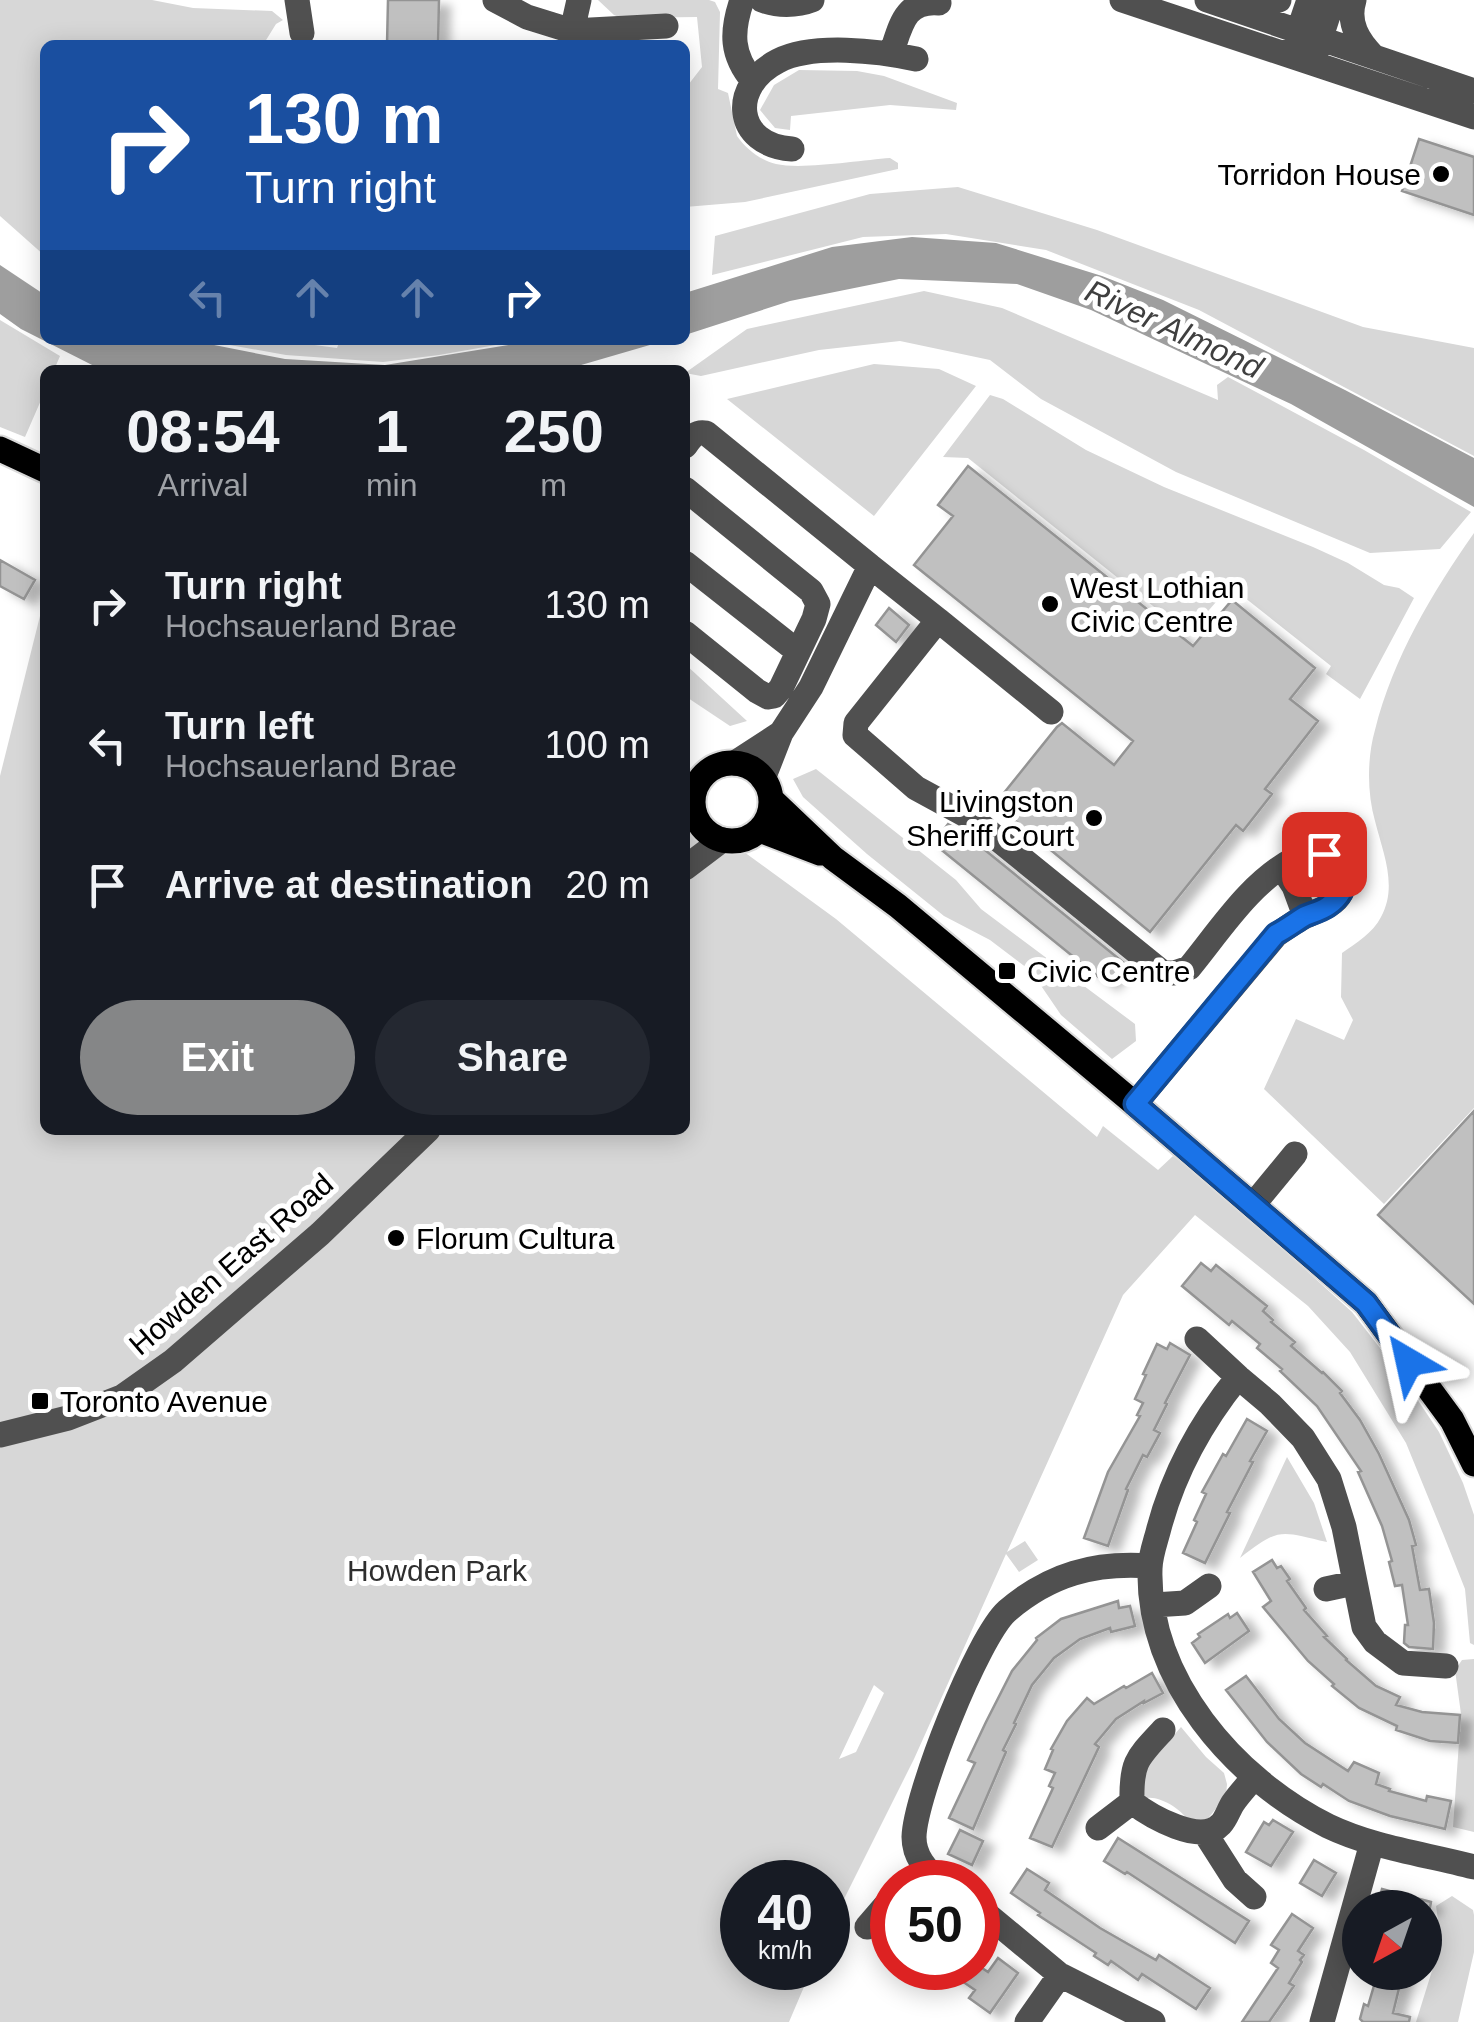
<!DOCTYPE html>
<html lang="en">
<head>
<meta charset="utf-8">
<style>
  :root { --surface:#171b24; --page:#242831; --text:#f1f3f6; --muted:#9ea1a6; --accent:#858687 }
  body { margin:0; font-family:Arial,sans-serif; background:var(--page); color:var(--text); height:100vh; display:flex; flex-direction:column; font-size:38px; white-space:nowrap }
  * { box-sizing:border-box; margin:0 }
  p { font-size:32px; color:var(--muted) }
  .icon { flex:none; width:55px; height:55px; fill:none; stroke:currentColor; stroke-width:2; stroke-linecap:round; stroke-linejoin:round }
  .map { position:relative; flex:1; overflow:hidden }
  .details { position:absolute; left:40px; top:365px; width:650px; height:770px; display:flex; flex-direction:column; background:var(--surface); border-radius:15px; box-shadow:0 5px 25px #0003 }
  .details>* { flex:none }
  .top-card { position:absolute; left:40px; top:40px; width:650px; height:305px; border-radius:15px; box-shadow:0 5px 25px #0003; background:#1a4fa0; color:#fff; overflow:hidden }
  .needle { width:65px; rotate:220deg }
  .fabs { position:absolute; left:1342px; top:1890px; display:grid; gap:20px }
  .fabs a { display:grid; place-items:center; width:100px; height:100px; border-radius:50%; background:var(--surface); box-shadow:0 5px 25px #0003; font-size:50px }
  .speed { position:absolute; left:720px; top:1860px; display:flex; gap:20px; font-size:50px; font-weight:700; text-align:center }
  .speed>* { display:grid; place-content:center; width:130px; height:130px; border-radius:50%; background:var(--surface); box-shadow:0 5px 25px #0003; line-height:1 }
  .speed small { font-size:25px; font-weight:400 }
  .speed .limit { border:15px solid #d22; background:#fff; color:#111 }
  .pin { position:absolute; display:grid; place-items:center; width:85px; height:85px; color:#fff; margin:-42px; border-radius:20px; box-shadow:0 5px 15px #0006 }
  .me { position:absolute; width:110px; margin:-55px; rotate:324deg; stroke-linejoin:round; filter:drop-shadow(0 0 8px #0008) }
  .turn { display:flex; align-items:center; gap:35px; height:210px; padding:0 40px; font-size:45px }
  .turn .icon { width:130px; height:130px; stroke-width:2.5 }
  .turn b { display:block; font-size:70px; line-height:85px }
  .lanes { display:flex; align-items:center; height:95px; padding:0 40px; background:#0003; justify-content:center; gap:50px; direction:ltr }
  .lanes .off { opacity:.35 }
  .eta { display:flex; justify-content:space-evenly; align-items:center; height:170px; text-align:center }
  .eta b { font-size:60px; font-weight:700; line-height:70px }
  .button { display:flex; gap:20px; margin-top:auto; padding:20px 40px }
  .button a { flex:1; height:115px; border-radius:60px; background:var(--accent); color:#fff; font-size:40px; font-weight:700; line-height:115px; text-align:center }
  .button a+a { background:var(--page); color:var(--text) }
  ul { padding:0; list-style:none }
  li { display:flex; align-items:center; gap:30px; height:140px; padding:0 40px }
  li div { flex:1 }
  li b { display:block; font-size:38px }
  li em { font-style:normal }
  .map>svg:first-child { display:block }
  .green { fill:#d7d7d7; fill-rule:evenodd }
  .water { fill:#9e9e9e }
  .building { fill:#c0c0c0; stroke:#949494; stroke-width:2.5; filter:url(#shadow) }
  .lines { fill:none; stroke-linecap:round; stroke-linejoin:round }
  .major-casing { stroke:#dbdbdb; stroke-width:29 }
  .minor { stroke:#505050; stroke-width:25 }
  .major { stroke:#000; stroke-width:25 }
  .route-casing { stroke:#114b97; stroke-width:25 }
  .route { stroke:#1a73e8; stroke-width:18 }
  .poi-dot { fill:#000; stroke:#fff; stroke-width:4 }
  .labels { text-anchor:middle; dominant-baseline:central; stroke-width:10; stroke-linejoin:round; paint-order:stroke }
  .poi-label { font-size:30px; fill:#000; stroke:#fff; text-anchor:start }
  .street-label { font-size:30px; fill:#000; stroke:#fff }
  .park-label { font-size:30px; fill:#2e2e2e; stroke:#fff }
  .water-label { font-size:32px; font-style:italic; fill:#3f3f3f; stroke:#fff }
</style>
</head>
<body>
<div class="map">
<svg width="1474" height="2022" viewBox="0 0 1474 2022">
  <defs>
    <filter id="shadow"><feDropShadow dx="11" dy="6" stdDeviation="5" flood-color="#0004"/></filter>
  </defs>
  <rect width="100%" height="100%" fill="#fff"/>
  <path class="green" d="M0,0H152L193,8L272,11L283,20L276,24L263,45H45V256L0,216Z
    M598,0H709L715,2L720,12L718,89L728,93L737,136C746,149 760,160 776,164C802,170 861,160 890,158L898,163V169L745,202L685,207V89L702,67L697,17L622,18L614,15Z
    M799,70L857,71L884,76L957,103L956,110L890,105L791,116L790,130L775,128L760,110L774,85Z
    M958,187L1097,230L1363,327L1474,348V456L1199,310L1046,250L946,234L863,237L712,275L715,236L870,194Z
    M924,291L1002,308L1218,400L1217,385L1228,377L1364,450L1471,512L1440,549L1370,553L1176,472L1041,399L990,360L900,341L819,350L701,376L685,373L747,329Z
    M0,320L60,356L54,370H45V391L25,437L0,427Z
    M202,340H305L307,344L337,348L340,340H525L439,355L383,362L286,355Z
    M874,364L939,369L976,386L874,516L727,399Z
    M990,395L1003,399L1086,450L1164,487L1313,547L1348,563L1384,585L1399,588L1414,598L1360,699L1326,674L1331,666L1230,586L1188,634L968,458L943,457Z
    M1474,533V1108L1384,1204L1264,1089L1296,1019L1344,1040L1353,1020L1341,997L1342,953C1356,943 1373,933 1381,917C1398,886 1383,853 1375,821C1367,793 1367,758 1375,730C1393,658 1432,593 1474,533Z
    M45,596V1130H685V809L836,919L1097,1137L1103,1126L1158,1170L1173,1156L1211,1184L1352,1312L1401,1375L1439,1432L1463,1483L1474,1515V1645L1470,1643L1465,1589L1444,1536L1406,1443L1350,1352L1308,1306L1195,1215L1123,1295L1007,1552L1025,1541L1038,1560L1019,1572L1006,1554L914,1759L828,1931V1882H742V1968H812L789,2022H0V776ZM874,1685L884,1693L856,1752L839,1759Z
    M685,664L747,721L730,726L685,696Z
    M816,769L956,880L981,909L1135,1024L1136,1041L1112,1059L1061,1015L1031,971L990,940L944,916L867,854L803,797L793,779Z
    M1287,1457L1314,1503L1327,1542C1279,1531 1280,1527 1240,1558Z
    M1474,1659V1832L1453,1827L1461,1714L1455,1670L1462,1660Z
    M1181,1727L1206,1757L1224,1773L1227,1784L1226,1796L1202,1826L1189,1823C1184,1810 1160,1796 1147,1798L1141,1793L1143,1770Z
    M1452,1896L1473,1910L1474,1915V1952L1458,2022H1416L1441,1942L1436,1906Z"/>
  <path class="water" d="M912,237L996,243L1102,276L1163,300L1345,390L1474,458V507L1291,404L1091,310L1017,284L899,279L790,301L685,335V293L832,247Z
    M0,265L45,295V340H176L204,343L285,359L385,365L540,340H667L564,370H102L21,329L0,314Z"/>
  <path class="building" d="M388,0H439L438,45H387Z
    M1419,139L1474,157V215L1402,191Z
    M968,466L1193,646L1232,600L1315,668L1290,699L1318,721L1265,789L1272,794L1243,831L1236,825L1150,932L995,804L1057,727L1062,723L1114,765L1133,741L914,565L953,516L938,505Z
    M0,560L35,580L24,599L0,586Z
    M889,608L909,625L896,642L876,625Z
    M948,824L964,833L1124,963L1107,984L933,843Z
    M1474,1111V1304L1378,1215Z
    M1201,1263L1211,1271L1216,1265L1267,1306L1263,1311L1273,1320L1271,1322L1295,1342L1291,1346L1322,1373L1323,1372L1342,1391L1340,1393L1360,1420L1379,1454L1409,1520L1416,1545L1412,1546L1420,1590L1429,1589L1434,1623L1433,1649L1409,1647L1404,1643L1405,1625H1408L1402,1585L1395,1586L1389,1562L1392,1561L1382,1526L1358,1472L1361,1471L1317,1406L1280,1371L1282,1369L1257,1348L1260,1344L1232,1321L1229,1325L1182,1286Z
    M1170,1343L1190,1355L1165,1403L1167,1404L1154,1430L1160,1433L1147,1457L1143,1455L1126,1489L1128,1490L1108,1546L1084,1538L1108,1472L1140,1416L1137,1415L1143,1403L1135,1399L1146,1375L1143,1374L1157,1344L1167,1349Z
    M1247,1419L1267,1431L1250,1461L1253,1462L1227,1512L1230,1513L1205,1563L1183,1553L1197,1522L1194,1520L1206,1494L1202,1492L1223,1454L1226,1456Z
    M1272,1560L1277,1568L1281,1566L1290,1579L1287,1581L1306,1608L1304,1610L1327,1636L1324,1637L1347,1659L1346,1660L1376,1686L1400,1697L1396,1705L1422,1712L1460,1715L1458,1743L1430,1741L1396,1730L1397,1726L1359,1708L1332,1686L1334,1684L1308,1661L1263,1607L1271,1601L1253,1572Z
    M1118,1601L1119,1608L1130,1606L1135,1626L1111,1632L1110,1628L1080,1639L1054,1658L1032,1685L1014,1723L1016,1724L1003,1750L1006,1752L973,1829L949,1818L975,1763L968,1760L986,1722L1012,1671L1037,1640L1036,1638L1061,1619Z
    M1237,1613L1249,1631L1205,1663L1192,1643L1200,1637L1198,1634L1228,1614L1230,1618Z
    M1152,1673L1163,1693L1144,1703V1701L1116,1719L1095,1744L1099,1747L1052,1847L1030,1838L1053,1788L1049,1786L1055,1773L1045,1769L1053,1750L1051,1749L1067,1721L1087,1698L1094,1704L1124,1686L1126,1688Z
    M1246,1676L1279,1719L1305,1743L1348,1771L1354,1762L1379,1773L1376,1784L1390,1789L1389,1791L1426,1801L1427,1796L1451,1801L1445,1829L1390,1816L1349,1801L1323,1784L1321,1787L1301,1774L1267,1742L1226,1690Z
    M1273,1820L1293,1832L1271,1866L1246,1852L1264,1822L1269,1825Z
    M960,1830L983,1841L972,1865L948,1854Z
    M1118,1838L1249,1921L1235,1943L1127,1872L1125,1874L1104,1861Z
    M1314,1860L1336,1873L1322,1896L1300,1883Z
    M1027,1869L1049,1883L1045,1890L1100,1928L1156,1960L1159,1955L1210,1988L1196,2009L1142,1974L1138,1980L1111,1961L1108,1965L1094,1956L1096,1953L1038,1915L1040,1913L1011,1893Z
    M1382,1889L1431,1902L1430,1908H1377Z
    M1292,1914L1313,1928L1298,1951L1304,1955L1300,1960L1302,1962L1289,1983L1294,1986L1269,2022H1242L1278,1968L1271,1963L1279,1950L1271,1945Z
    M998,1958L1018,1973L990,2013L969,1998L975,1990L943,1968H982L988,1972Z
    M1378,1972H1403L1393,2013L1410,2017L1409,2022H1363L1360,2019L1364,2004L1368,2006Z"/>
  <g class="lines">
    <g class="major-casing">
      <path id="major" d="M0,449L45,470
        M693 802a39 39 0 1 1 78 0a39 39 0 1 1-78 0Z
        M771,799L833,858L898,906L1135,1104L1366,1303L1452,1420L1474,1464
        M760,830L820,853"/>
    </g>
    <path class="minor" d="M297,0L302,33
      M495,0L527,17L572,31L666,26
      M742,0C731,32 731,55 753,81
      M762,0C776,6 797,6 812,0
      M1122,0L1474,117
      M1207,0L1474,91
      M1354,0C1347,23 1358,41 1374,57
      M1235,5L1262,6L1279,0
      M572,31L579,0
      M1293,47L1309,0
      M1316,52L1333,0
      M891,54C901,26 904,0 939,3
      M792,149C734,145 729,86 778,61C813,43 879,51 916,59
      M685,446C691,438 695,431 706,433L870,566L811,687L781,733L763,779
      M685,489L811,591L818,604L814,619L781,688L774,696L768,697L757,691L685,633
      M685,563L797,651
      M870,566L938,620
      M1051,712L938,620L856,723L855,735L916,788L973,819L1163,973H1174L1189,968C1221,929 1250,882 1296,858C1321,846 1357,863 1341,893C1334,907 1315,911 1302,918C1293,923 1285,929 1276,935L1135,1104
      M735,763L781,733
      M685,868L722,840
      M1282,868L1294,886L1305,916
      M1253,1205L1295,1154
      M1197,1339L1238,1377C1200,1424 1173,1473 1158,1532C1155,1543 1150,1557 1150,1569C1147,1679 1234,1779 1328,1826C1374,1848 1425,1854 1474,1867
      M1238,1377L1270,1404L1303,1438L1329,1479L1344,1527L1364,1627L1375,1642L1403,1663L1446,1666
      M0,1435L68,1418L122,1397L173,1361L320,1234L428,1130
      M1326,1589L1354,1583
      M1154,1605L1185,1603L1209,1586
      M1163,1730C1137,1758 1131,1762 1132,1802C1150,1816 1201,1846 1221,1824C1226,1819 1229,1809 1233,1803C1239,1794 1247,1786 1254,1777
      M1098,1828L1132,1802
      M1205,1833L1235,1880L1254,1897
      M939,1882C926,1869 914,1857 914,1837C915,1796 977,1638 1007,1611C1050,1574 1095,1562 1150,1566
      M978,1907L1060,1975L1153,2022
      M867,1927L892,1898
      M1027,2022L1060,1975
      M1322,2022L1372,1843"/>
    <use href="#major" class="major"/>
  </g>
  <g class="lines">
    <g class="route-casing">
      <path id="route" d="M1324,854C1348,867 1352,889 1328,906C1321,911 1312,913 1305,916C1295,922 1286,929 1276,934L1135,1104L1366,1303L1409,1362"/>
    </g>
    <use href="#route" class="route"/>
  </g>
  <g class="poi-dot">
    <circle cx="1441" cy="174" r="10"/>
    <circle cx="1050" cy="604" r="10"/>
    <circle cx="1094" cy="818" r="10"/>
    <rect x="997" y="961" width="20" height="20" rx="5"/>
    <circle cx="396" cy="1238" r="10"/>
    <rect x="30" y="1391" width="20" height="20" rx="5"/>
  </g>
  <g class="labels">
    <g class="poi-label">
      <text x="1421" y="174" text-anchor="end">Torridon House</text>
      <text x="1070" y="587">West Lothian<tspan x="1070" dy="34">Civic Centre</tspan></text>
      <text x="1074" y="801" text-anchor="end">Livingston<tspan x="1074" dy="34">Sheriff Court</tspan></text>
      <text x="1027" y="971">Civic Centre</text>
      <text x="416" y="1238">Florum Cultura</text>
      <text x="60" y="1401">Toronto Avenue</text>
    </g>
    <g class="street-label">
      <text transform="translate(231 1264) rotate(-41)">Howden East Road</text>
    </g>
    <g class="park-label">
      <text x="437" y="1570">Howden Park</text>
    </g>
    <g class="water-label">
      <text transform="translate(1174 329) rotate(25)">River Almond</text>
    </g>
  </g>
</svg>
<div class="fabs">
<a><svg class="needle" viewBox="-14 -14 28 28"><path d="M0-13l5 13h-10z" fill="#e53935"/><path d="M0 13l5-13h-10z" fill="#9ea1a6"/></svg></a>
</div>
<div class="speed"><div>40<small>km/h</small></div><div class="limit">50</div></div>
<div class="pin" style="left:1324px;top:854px;background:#d93025"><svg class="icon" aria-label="arrive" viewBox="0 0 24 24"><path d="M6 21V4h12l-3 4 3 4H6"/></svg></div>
<svg class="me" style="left:1409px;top:1362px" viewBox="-20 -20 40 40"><path d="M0-17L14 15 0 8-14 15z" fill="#1a73e8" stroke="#fff" stroke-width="4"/></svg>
<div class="top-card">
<div class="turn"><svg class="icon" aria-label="right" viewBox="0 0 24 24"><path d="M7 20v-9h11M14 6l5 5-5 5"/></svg><div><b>130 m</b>Turn right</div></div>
<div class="lanes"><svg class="icon off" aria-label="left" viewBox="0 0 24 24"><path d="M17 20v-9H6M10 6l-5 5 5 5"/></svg><svg class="icon off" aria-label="ahead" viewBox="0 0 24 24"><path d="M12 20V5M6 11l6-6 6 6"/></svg><svg class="icon off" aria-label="ahead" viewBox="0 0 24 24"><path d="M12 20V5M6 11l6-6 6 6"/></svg><svg class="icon" aria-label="right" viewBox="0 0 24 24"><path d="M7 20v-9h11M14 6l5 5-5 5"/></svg></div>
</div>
<section class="details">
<div class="eta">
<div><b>08:54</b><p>Arrival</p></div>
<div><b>1</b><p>min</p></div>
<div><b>250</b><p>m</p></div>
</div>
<ul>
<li><svg class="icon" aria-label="right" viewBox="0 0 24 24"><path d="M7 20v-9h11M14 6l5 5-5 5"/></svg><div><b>Turn right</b><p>Hochsauerland Brae</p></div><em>130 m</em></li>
<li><svg class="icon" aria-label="left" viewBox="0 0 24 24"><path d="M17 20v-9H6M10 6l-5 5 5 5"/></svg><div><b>Turn left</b><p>Hochsauerland Brae</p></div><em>100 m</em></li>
<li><svg class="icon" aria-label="arrive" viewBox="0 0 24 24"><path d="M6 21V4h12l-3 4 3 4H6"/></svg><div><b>Arrive at destination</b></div><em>20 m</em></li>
</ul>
<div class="button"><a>Exit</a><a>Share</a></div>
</section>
</div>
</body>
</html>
